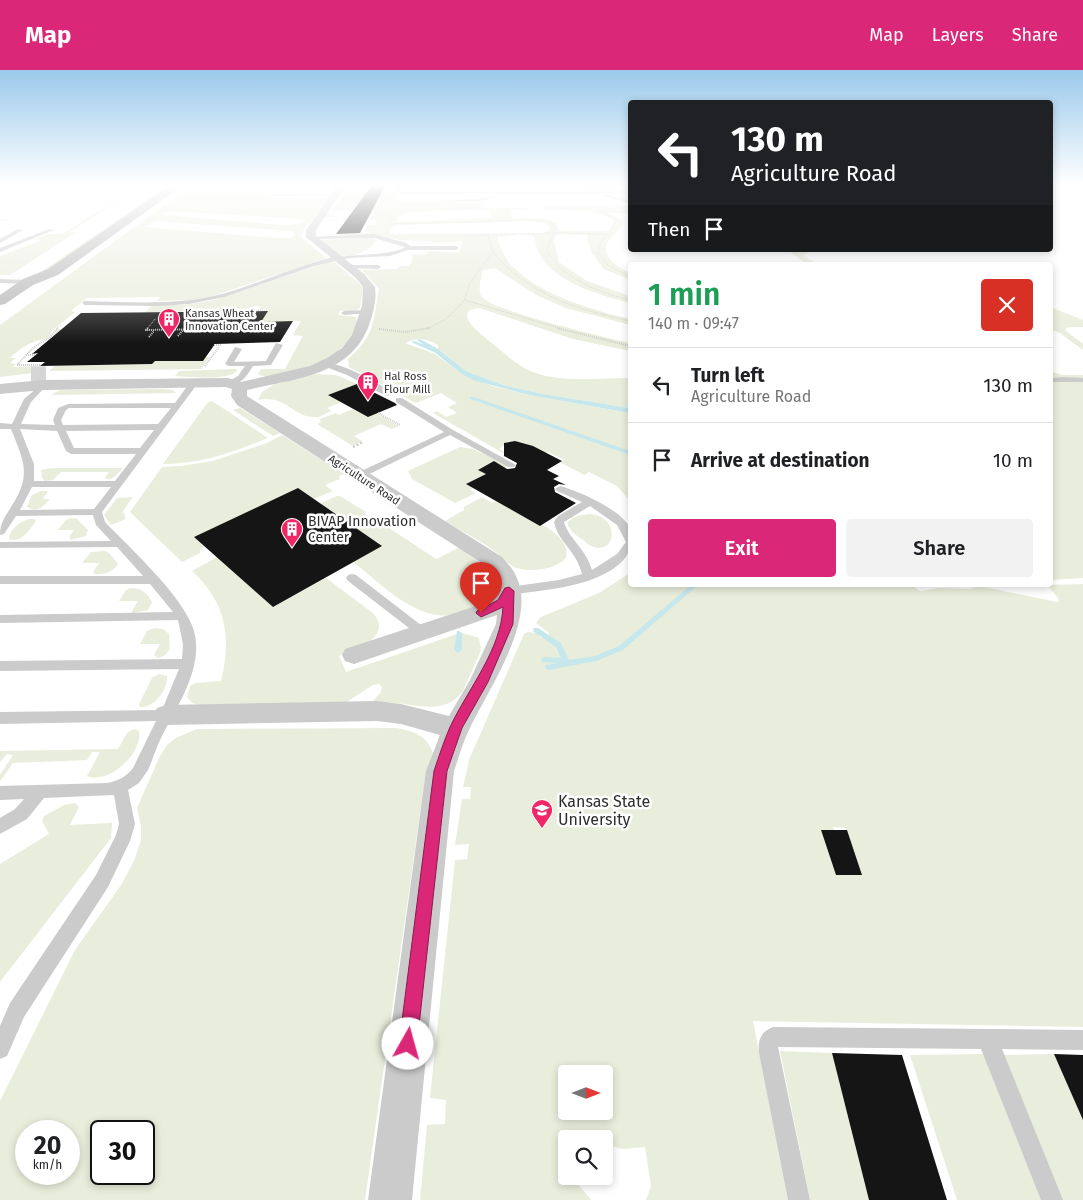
<!DOCTYPE html>
<html lang="en">
<head>
<meta charset="utf-8">
<style>
  :root { --surface:#fff; --page:#f2f2f2; --text:#202124; --muted:#757577; --line:#e0e0e0; --accent:#db2777 }
  body { margin:0; font-family:"Fira Sans",sans-serif; background:var(--page); color:var(--text); height:100vh; display:flex; flex-direction:column; font-size:19px; white-space:nowrap }
  * { box-sizing:border-box; margin:0 }
  p { font-size:16px; color:var(--muted) }
  .icon { flex:none; width:28px; height:28px; fill:none; stroke:currentColor; stroke-width:2; stroke-linecap:round; stroke-linejoin:round }
  .map { position:relative; flex:1; overflow:hidden }
  .side { position:absolute; left:628px; top:192px; width:425px; height:325px; display:flex; flex-direction:column; background:var(--surface); border-radius:5px; box-shadow:0 2px 8px #0003 }
  .side>* { flex:none }
  .hud { position:absolute; left:628px; top:30px; width:425px; height:152px; border-radius:5px; box-shadow:0 2px 8px #0003; background:#202124; color:#fff; overflow:hidden }
  .needle { width:32px; rotate:90deg }
  .tools { position:absolute; left:558px; top:995px; display:grid; gap:10px }
  .tools a { display:grid; place-items:center; width:55px; height:55px; border-radius:5px; background:var(--surface); box-shadow:0 2px 8px #0003; font-size:25px }
  .speed { position:absolute; left:15px; top:1050px; display:flex; gap:10px; font-size:25px; font-weight:700; text-align:center }
  .speed>* { display:grid; place-content:center; width:65px; height:65px; border-radius:50%; background:var(--surface); box-shadow:0 2px 8px #0003; line-height:1 }
  .speed small { font-size:12px; font-weight:400 }
  .speed .limit { border:2px solid #111; border-radius:8px; background:#fff; color:#111 }
  .pin { position:absolute; display:grid; place-items:center; width:42px; height:42px; color:#fff; margin:-51px -21px; border-radius:50% 50% 50% 0; rotate:-45deg; box-shadow:0 0 5px #0007 }
  .pin .icon { rotate:45deg }
  .me { position:absolute; width:55px; margin:-28px; rotate:7deg; stroke-linejoin:round; filter:drop-shadow(0 0 4px #0008) }
  .turn { display:flex; align-items:center; gap:18px; height:105px; padding:0 20px; font-size:22px }
  .turn .icon { width:65px; height:65px; stroke-width:2.5 }
  .turn b { display:block; font-size:35px; line-height:42px }
  .then { display:flex; align-items:center; height:48px; padding:0 20px; background:#0003; gap:10px; font-size:19px }
  .round { display:grid; place-items:center; flex:none; width:52px; height:52px; border-radius:5px; background:var(--page) }
  .head { display:flex; align-items:center; justify-content:space-between; height:85px; padding:0 20px }
  h1 { font-size:30px; font-weight:600; line-height:38px; color:#1e9e55 }
  .primary-button { display:flex; gap:10px; margin-top:auto; padding:10px 20px }
  .primary-button a { flex:1; height:58px; border-radius:5px; background:var(--accent); color:#fff; font-size:20px; font-weight:600; line-height:58px; text-align:center }
  .primary-button a+a { background:var(--page); color:var(--text) }
  ul { padding:0; list-style:none }
  li { display:flex; align-items:center; gap:15px; height:75px; padding:0 20px; border-top:1px solid var(--line) }
  li div { flex:1 }
  li b { display:block; font-size:19px }
  li em { font-style:normal }
  header { display:flex; align-items:center; gap:30px; box-sizing:border-box; height:70px; padding:0 25px; background:var(--accent); color:#fff }
  header strong { font-size:24px }
  nav { display:flex; gap:28px; margin-inline-start:auto; font-size:18px }
  .map>svg:first-child { display:block }
  .green { fill:#e9eddb; fill-rule:evenodd }
  .water { fill:#c6e8ed }
  .lines { fill:none; stroke-linecap:round; stroke-linejoin:round }
  .stream { fill:#c6e8ed; fill-rule:evenodd }
  .building { fill:#151515 }
  .street-tunnel { stroke:#d5d5d5; stroke-width:15; stroke-dasharray:15 8; stroke-linecap:butt }
  .path-far2 { stroke:#cbcbcb; stroke-width:1; stroke-dasharray:1 1; stroke-linecap:butt }
  .path-far1 { stroke:#cbcbcb; stroke-width:2; stroke-dasharray:1 1; stroke-linecap:butt }
  .path { stroke:#cbcbcb; stroke-width:2.5; stroke-dasharray:2 2; stroke-linecap:butt }
  .lane { fill:#cbcbcb; fill-rule:evenodd }
  .street { fill:#cbcbcb; fill-rule:evenodd }
  .secondary { fill:#b8b8b8; fill-rule:evenodd }
  .route { fill:#db2777; stroke:#8e194d }
  .labels { text-anchor:middle; dominant-baseline:central; stroke-width:5; stroke-linejoin:round; paint-order:stroke }
  .far-poi-label { font-size:11px; fill:#2e2e2e; stroke:#fff; text-anchor:start }
  .far-street-label { font-size:11px; fill:#2e2e2e; stroke:#fff }
  .poi-label { font-size:14px; fill:#2e2e2e; stroke:#fff; text-anchor:start }
  .near-poi-label { font-size:16px; fill:#2e2e2e; stroke:#fff; text-anchor:start }
</style>
</head>
<body>
<header>
<strong>Map</strong>
<nav><a>Map</a><a>Layers</a><a>Share</a></nav>
</header>
<div class="map">
<svg width="1083" height="1130" viewBox="0 0 1083 1130">
  <rect width="100%" height="100%" fill="#fff"/>
  <path class="green" d="M0,115H124L118,118L42,117L34,121H0Z
    M150,115L136,124H129L70,162H76L10,205H0V186L42,170L35,169L48,164H62L136,118H129L132,116Z
    M168,115H174L48,203H39Z
    M192,115H272L260,123L262,124L261,125L269,126L268,128H321L326,126L332,127L304,159L301,167L326,188L207,228L188,230L157,231L160,227L87,228L71,241L75,242L52,261L47,269C33,269 21,278 10,288H16L10,293L16,294L13,297L39,296L32,303L0,307V255ZM169,141L303,149L304,151L298,154L282,155L161,145ZM156,151L290,161L296,164L291,168H277L145,157Z
    M508,115H582L580,121L516,120L513,117Z
    M413,116H494L506,118L499,121L488,118V121H480L410,120L402,118Z
    M350,118L393,119L395,121L394,128L402,131H486L481,137L487,138L630,136V143H609L622,150L623,154C619,161 614,164 609,170C598,185 618,198 630,203V210L604,199L591,182L587,165L560,164L557,165L554,171L559,192L587,211L630,226V233C597,225 536,207 535,167L519,164L497,167C500,177 505,189 513,197C541,225 592,240 630,249V255L566,238L538,226L495,198L483,200C481,208 477,220 482,227C492,241 608,268 630,273V281L573,269L479,238L469,240L467,245C468,256 482,264 489,271C501,280 513,292 526,299C555,314 598,308 630,308V338L543,324L503,315L466,301L438,279V275C426,268 418,267 405,273L435,284L463,305L492,316L529,325L630,343V431L617,416L589,402L584,405L560,392L564,390L548,382L541,385L540,380L515,371L508,372L499,379L505,383H503L433,343L437,341L446,347L457,343L448,337L457,333L441,323L416,333L349,297L348,289C375,266 373,252 379,219L362,200L397,199L399,196H409L413,187L411,185H426L429,181L459,183L463,171L432,173L433,171L400,170L377,165H316L369,163V162H363L369,155H375L377,151L375,149L343,150L344,148H366L369,141L332,140ZM531,138L589,141L612,148L614,153L608,161H566L559,160L557,153L540,148H514L511,146L512,140ZM489,139L492,147L489,148L398,152L396,147L405,145L408,142ZM525,151L546,153L550,157L549,161L542,163L389,164L393,156L399,155Z
    M371,168L376,170C370,181 352,189 340,185C333,182 325,175 319,170Z
    M788,180H899L900,181L808,182L803,185L819,195H807Z
    M328,192L336,193L363,217L360,238L354,241H340L338,245L356,247C358,254 355,262 350,268C332,291 314,295 288,302C278,304 266,309 258,304L261,299H285L303,266L293,265L301,251L231,252L267,241L268,239H261L259,236H254L251,240L160,242L135,267L51,269L58,259L130,258L152,235H185L214,230Z
    M1050,237L1083,250V257H1068L1065,260L1083,274V280L1060,263L1050,259Z
    M205,287H210L201,299L49,301L59,292L98,295L152,294L155,291H203Z
    M235,299L238,300C230,311 191,307 175,306L179,301Z
    M1050,301L1062,305H1083V508L1050,510Z
    M315,304L336,305L357,314L329,325L341,332L327,338L332,341C327,342 322,347 317,347C293,349 287,324 258,330L262,322L273,315Z
    M163,319L173,320L176,323L51,325L60,320Z
    M212,331L268,368C233,382 202,394 163,394L208,332Z
    M240,338L280,363L273,366L233,340Z
    M353,339L368,347L376,343L399,356L392,359L381,354L354,366L362,371L353,376L317,354L321,352L320,349L336,343L339,345Z
    M282,365L344,404L339,406L340,409L325,415L333,421L313,429L298,419L194,467L205,477L200,480V483L182,492L130,442L162,397L181,396L213,391L267,373Z
    M460,377L473,379L508,396L505,398L494,392L479,399L486,404L467,414L473,418L470,420L476,423L455,433L412,409L408,401Z
    M52,398H123C118,403 113,412 105,408L109,402H61L53,410L45,411L42,408L41,400Z
    M41,421H48L43,429H50C43,437 37,443 27,437L32,425Z
    M337,426H340L366,442L365,444L377,452H380L436,489L458,478C475,486 504,510 491,531C479,535 466,543 454,545C415,551 382,514 353,492L381,476L320,434Z
    M133,427L123,441L126,449L111,455L104,445L117,428Z
    M482,427L492,433L496,431L540,456L543,455C554,461 570,474 566,488C555,500 529,503 514,497C506,493 500,485 493,480C478,469 461,461 445,451L464,440V437Z
    M589,444C622,446 616,487 591,476C588,475 585,471 582,469C575,465 569,460 567,452L577,446Z
    M71,448L77,449L88,460L86,466L71,470L69,467L74,460H58L66,450Z
    M29,449H35L36,451C29,460 21,474 9,469C10,459 19,452 29,449Z
    M104,481L108,482L118,494C113,502 104,505 95,504L93,502L99,493H82L91,482Z
    M217,487L273,537L326,508L373,543C394,567 355,580 339,586L346,602L457,564L456,580H461L462,563L479,568L481,580L463,621C445,645 420,635 396,633C388,632 380,632 372,632L381,622L382,617L379,614L373,615L345,633L200,635L192,633L187,627L190,616L196,613L221,611C232,567 226,532 192,501Z
    M630,503V515H911L920,521L938,518L970,519L980,516L1057,532L1059,531L1058,528L1047,515L1083,514V957L753,951L788,1130H646L651,1116L645,1077L623,1079L604,1074V1069H566V1075L560,1080L566,1100V1106H571L591,1130H420L427,1055L445,1054L446,1030L430,1028L455,790L467,789L469,774L455,775L462,729H470L471,717H463L469,690L524,564L528,562L537,563L541,568L548,566L549,563L536,553L541,547L599,523ZM833,757L846,758L862,805H836L821,761L834,760ZM566,1004H604V1041H566Z
    M131,518C142,518 147,523 152,532L148,540L133,543L132,541L138,531H119L126,520Z
    M154,558L163,559L169,564C170,577 172,584 158,588L154,585L160,574H140L147,561Z
    M159,604L167,606C168,620 154,638 140,637L139,634L152,608Z
    M396,658C413,661 427,665 433,683L420,744L365,1130H0V1031L75,880L121,815L134,791L141,770V756L137,738L160,686L167,675L176,668L197,659ZM26,1061H69V1104H26ZM101,1061H144V1104H101Z
    M134,659L139,661C143,683 109,715 87,706L100,682H92L87,690L13,693L0,711V705L13,685L7,684L0,692V681L118,679L127,663Z
    M75,733L79,737L70,755L112,753L111,768L0,912V794L49,764L42,751L44,746L64,735Z
    M780,981L832,983L869,1130H810Z
    M984,984L1042,1130H957L910,985Z
    M1054,984L1083,1049V1130H1062L1003,985Z"/>
  <path class="water" d="M420,269L438,279L466,301L503,315L543,324L630,338V343L529,325L476,311L463,305L434,282L411,272L415,271L424,275L417,270Z"/>
  <g class="lines">
    <path class="stream" d="M470,327H474L630,381V385L470,329Z
      M691,515H698L623,580L596,591L549,600L546,599L545,597L546,595L558,593L542,592L541,590L542,588L545,587L561,588L556,577L534,562L533,560L534,558H538L561,573L569,590L595,586L619,576Z
      M457,561H459L462,563V580L458,583L454,580Z"/>
  </g>
  <path class="building" d="M372,115L385,116L360,163L336,164Z
    M268,241L261,252L293,251L280,272L215,274L203,291H155L152,294L40,296L45,292H27L38,283L32,284L81,243Z
    M357,314L395,333L397,335L368,347L328,325Z
    M515,371L533,376L562,391L547,400L559,406L553,409L566,415L559,414L554,417L555,422L576,433L540,456L466,414L486,404L478,400L494,391L507,399L515,398L517,393L504,386V373Z
    M298,418L382,476L273,537L194,467Z
    M821,760H847L862,805H836Z
    M832,983L902,985L947,1130H869Z
    M1054,984L1083,985V1050Z"/>
  <g class="lines">
    <path class="street-tunnel" d="M31,304H46"/>
    <path class="path-far2" d="M0,117L5,115
      M2,120L9,121
      M0,124H27
      M600,141L614,148L617,152L601,172L598,183L609,196L630,207
      M380,145L389,146L391,150L390,155
      M0,150H8
      M391,154L546,150L552,153L555,159L547,181C567,211 597,222 630,230
      M464,166L554,163L607,164
      M792,180L810,195
      M493,182C530,226 576,239 630,251
      M465,230L562,259
      M224,241L268,240
      M56,259L62,254
      M147,259L156,248
      M206,259H218
      M427,259L446,249L464,231L470,213L493,182L488,166"/>
    <path class="path-far1" d="M148,258L146,260L218,259
      M557,258L630,276
      M379,259L405,262L430,258
      M178,266L183,260
      M149,267L154,261
      M214,275H221
      M26,285H36
      M40,295H17L34,277L49,268L58,258
      M205,296L219,277
      M378,343L400,355"/>
    <path class="path" d="M353,377L363,372"/>
    <path class="lane" d="M367,115L342,117L340,116V115Z
      M398,115H402L401,121H630V123H399L397,122Z
      M273,124H336L338,125L271,126Z
      M606,124L630,131V133L604,126Z
      M493,126L495,128L479,131H434L479,129Z
      M321,145L338,146L319,147Z
      M18,159L23,160L0,173V169Z
      M49,159L54,160L0,182V178Z
      M374,164L406,173L410,176H456L459,178L456,180H408L390,186L349,188L314,196L224,227L189,234L159,236L85,235L82,233L85,231C131,232 177,236 222,224C258,214 293,197 330,188C348,184 393,186 405,177L374,168L311,169L308,167Z
      M349,195H378L381,197L378,199L347,198Z
      M0,209L28,210L31,212L28,214L0,213Z
      M366,240L368,241V243L344,245L341,243L344,241Z
      M276,273L283,275L271,295L253,296C247,305 242,315 229,315V311L238,306L245,296H229L225,294L235,277L242,279L234,292L266,291Z
      M326,293C340,292 382,314 393,324L386,326L347,305L326,297Z
      M1063,307L1083,308V312H1050V308Z
      M191,311L198,313L102,442L105,452C130,478 185,528 194,561C204,599 177,635 161,668C156,678 153,689 148,700L139,713L128,720L135,754L130,771L108,817L24,947L7,986L0,989V956L10,933L96,805L116,765L119,754L114,725L44,728L27,749L0,764V748L15,739L24,729L0,730V716L107,713C118,711 126,707 133,698L156,651L0,654V642L162,640L179,599L0,601V591L182,589L183,574L178,550L0,553V545L173,542L150,514H0V506H143L117,477L0,478V472L111,471L96,455L93,445L16,446L4,464L0,465C0,453 5,447 11,437C32,405 24,392 11,359H0V353L12,354L24,329L43,313L47,315L31,332L21,354L55,355L53,350L58,338L68,334L175,333ZM69,338H171L158,354L63,355L61,350L66,340ZM20,359L57,361L66,381L71,384H136L115,411H34V394ZM154,360L140,378H74L66,361ZM32,417H111L94,439L20,440Z
      M396,328H402L453,360L516,395L514,397H508L450,365L361,408H355V404L444,362L396,332Z
      M560,416C579,421 619,439 629,456C631,461 630,467 630,471C630,485 624,491 613,499C584,518 543,520 509,525L505,524L503,521L509,517L559,510L582,504C576,480 558,472 554,452L558,446L582,432L557,421L555,419ZM590,436L617,455L626,472L617,484L592,500C586,479 569,469 564,452Z
      M352,504L356,505L426,559L428,562L426,565H418L348,511L346,508L348,505Z
      M773,957L1083,960V980L1002,979L1063,1130H1041L981,979L778,977L810,1130H788L759,983C758,970 760,962 773,957Z"/>
    <path class="street" d="M338,115H346L316,160V166L364,204L375,217C377,230 373,243 369,255C351,306 293,309 247,320V326L502,487C507,493 513,499 516,506C538,549 488,620 470,658C463,671 459,687 454,701L412,1130H368L426,701L440,665L401,654L377,651L166,655L157,652L153,645L157,638L166,635L377,631L401,634L449,646L470,610L496,554L497,545L354,594L345,591L342,585L345,579L473,537L494,528L498,521L495,508L488,497L237,335L231,326L232,319L226,317L43,320L0,324V314L43,310L228,308L241,312L310,296L327,288L342,278L352,265L362,236L363,217L356,208L306,167V160Z"/>
    <path class="secondary" d="M171,115H183L58,205L33,215L5,234L0,235V225L23,209L48,199Z"/>
  </g>
  <linearGradient id="sky" x2="0" y2="1"><stop stop-color="#9ac9ea"/><stop offset="0.42" stop-color="#fff"/><stop offset="1" stop-color="#fff" stop-opacity="0"/></linearGradient>
  <rect width="1083" height="273" fill="url(#sky)"/>
  <path class="route" d="M509,517L514,521L513,554L488,612L462,658L447,701L417,974L415,980L408,983L402,980L399,974L434,701C439,686 444,671 450,657C468,619 501,580 503,537L481,547L476,543L477,541L498,530L505,518Z"/>
  <defs>
    <g id="building-pin" transform="scale(1.125)"><path d="M0 17L-7.5 6A9.5 9.5 0 1 1 7.5 6Z" fill="#ef2766" stroke="#fff"/><path d="M-4-6H4V6H1V3H-1V6H-4ZM-2.5-4.3h1.7v1.8h-1.7ZM.8-4.3h1.7v1.8H.8ZM-2.5-1h1.7V.8h-1.7ZM.8-1h1.7V.8H.8Z" fill="#fff"/></g>
    <g id="university-pin" transform="scale(1.125)"><path d="M0 17L-7.5 6A9.5 9.5 0 1 1 7.5 6Z" fill="#ef2766" stroke="#fff"/><path d="M0-5L7-2L0 1L-7-2ZM-4 1L0 2.5L4 1V4Q0 6-4 4Z" fill="#fff"/></g>
  </defs>
  <g fill-rule="evenodd">
    <use href="#building-pin" x="169" y="249"/>
    <use href="#building-pin" x="368" y="312"/>
    <use href="#building-pin" x="292" y="459"/>
    <use href="#university-pin" x="542" y="740"/>
  </g>
  <g class="labels">
    <g class="far-poi-label">
      <text x="185" y="243">Kansas Wheat<tspan x="185" dy="13">Innovation Center</tspan></text>
      <text x="384" y="306">Hal Ross<tspan x="384" dy="13">Flour Mill</tspan></text>
    </g>
    <g class="far-street-label">
      <text transform="translate(364 410) rotate(33)">Agriculture Road</text>
    </g>
    <g class="poi-label">
      <text x="308" y="451">BIVAP Innovation<tspan x="308" dy="16">Center</tspan></text>
    </g>
    <g class="near-poi-label">
      <text x="558" y="731">Kansas State<tspan x="558" dy="18">University</tspan></text>
    </g>
  </g>
</svg>
<div class="tools">
<a><svg class="needle" viewBox="-14 -14 28 28"><path d="M0-13l5 13h-10z" fill="#e53935"/><path d="M0 13l5-13h-10z" fill="#757577"/></svg></a>
<a><svg class="icon" aria-label="search" viewBox="0 0 24 24"><circle cx="10" cy="10" r="6"/><path d="M15 15l6 6"/></svg></a>
</div>
<div class="speed"><div>20<small>km/h</small></div><div class="limit">30</div></div>
<div class="pin" style="left:481px;top:543px;background:#d93025"><svg class="icon" aria-label="arrive" viewBox="0 0 24 24"><path d="M6 21V4h12l-3 4 3 4H6"/></svg></div>
<svg class="me" style="left:408px;top:974px" viewBox="-20 -20 40 40"><circle r="19" fill="#fff"/><path d="M0-13L10 11 0 6-10 11z" fill="#db2777"/></svg>
<div class="hud">
<div class="turn"><svg class="icon" aria-label="left" viewBox="0 0 24 24"><path d="M17 20v-9H6M10 6l-5 5 5 5"/></svg><div><b>130 m</b>Agriculture Road</div></div>
<div class="then">Then<svg class="icon" aria-label="arrive" viewBox="0 0 24 24"><path d="M6 21V4h12l-3 4 3 4H6"/></svg></div>
</div>
<section class="side">
<div class="head"><div><h1>1 min</h1><p>140 m · 09:47</p></div><a class="round" style="background:#d93025;color:#fff"><svg class="icon" aria-label="close" viewBox="0 0 24 24"><path d="M6 6l12 12M18 6L6 18"/></svg></a></div>
<ul>
<li><svg class="icon" aria-label="left" viewBox="0 0 24 24"><path d="M17 20v-9H6M10 6l-5 5 5 5"/></svg><div><b>Turn left</b><p>Agriculture Road</p></div><em>130 m</em></li>
<li><svg class="icon" aria-label="arrive" viewBox="0 0 24 24"><path d="M6 21V4h12l-3 4 3 4H6"/></svg><div><b>Arrive at destination</b></div><em>10 m</em></li>
</ul>
<div class="primary-button"><a>Exit</a><a>Share</a></div>
</section>
</div>
</body>
</html>
